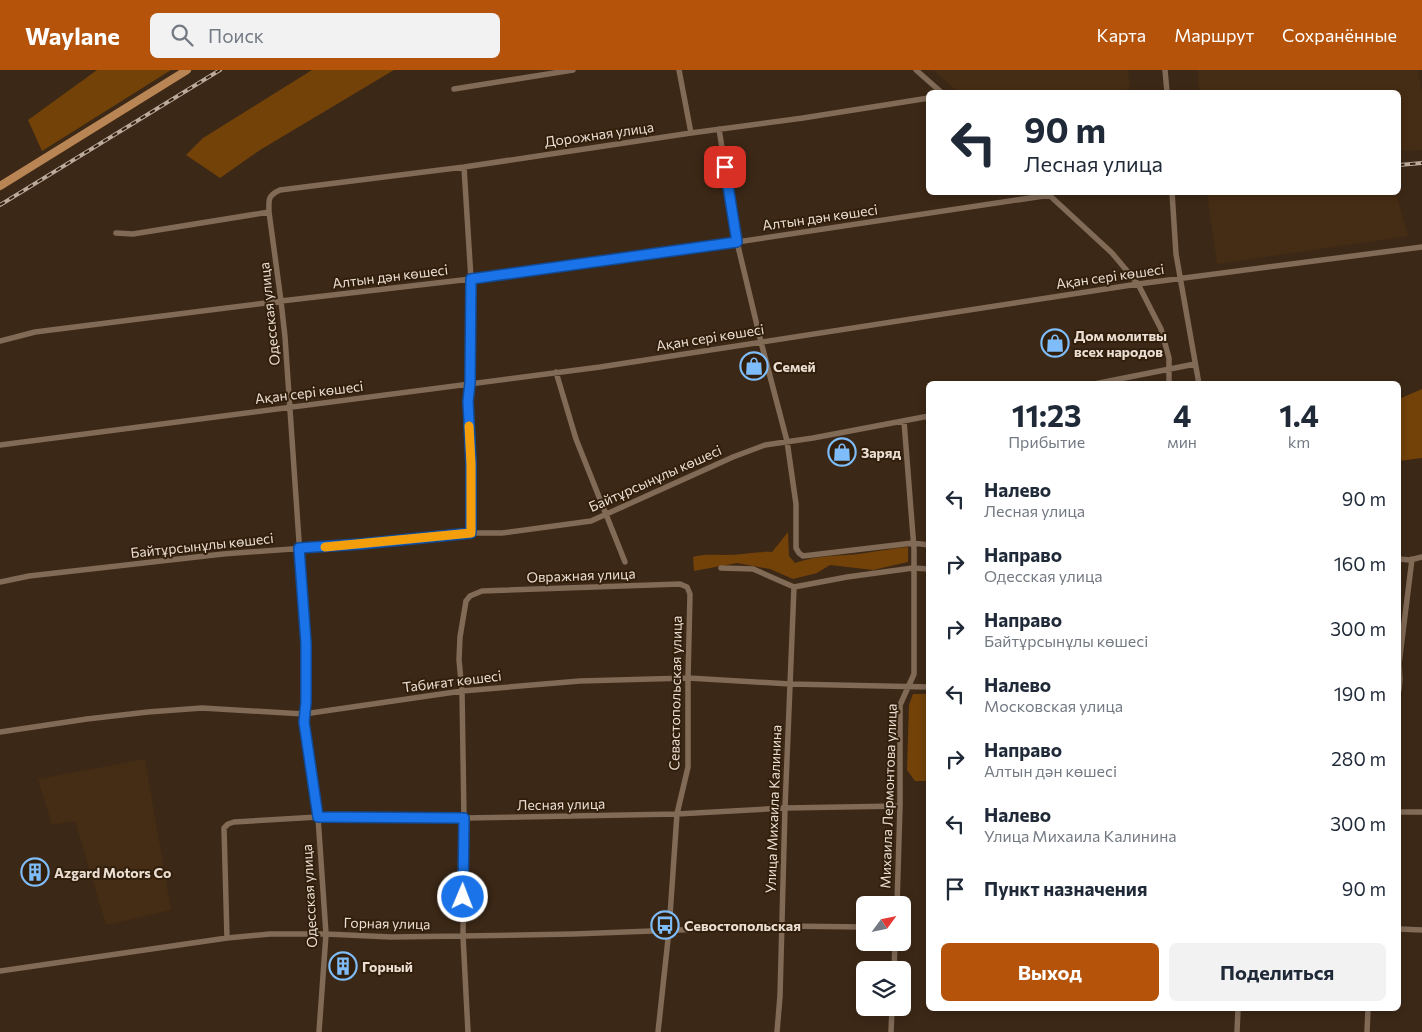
<!DOCTYPE html>
<html lang="ru">
<head>
<meta charset="utf-8">
<style>
  :root { --surface:#fff; --page:#f2f2f3; --text:#1f2937; --muted:#747a83; --accent:#b45309 }
  body { margin:0; font-family:Commissioner,sans-serif; background:var(--page); color:var(--text); height:100vh; display:flex; flex-direction:column; font-size:19px; white-space:nowrap }
  * { box-sizing:border-box; margin:0 }
  p { font-size:16px; color:var(--muted) }
  .icon { flex:none; width:28px; height:28px; fill:none; stroke:currentColor; stroke-width:2; stroke-linecap:round; stroke-linejoin:round }
  .map { position:relative; flex:1; overflow:hidden }
  .side { position:absolute; left:926px; top:311px; width:475px; height:630px; display:flex; flex-direction:column; background:var(--surface); border-radius:8px; box-shadow:0 2px 8px #0003 }
  .side>* { flex:none }
  .hud { position:absolute; left:926px; top:20px; width:475px; height:105px; border-radius:8px; box-shadow:0 2px 8px #0003; background:#fff; color:var(--text); overflow:hidden }
  .needle { width:32px; rotate:57deg }
  .buttons { position:absolute; left:856px; top:826px; display:grid; gap:10px }
  .buttons a { display:grid; place-items:center; width:55px; height:55px; border-radius:8px; background:var(--surface); box-shadow:0 2px 8px #0003; font-size:25px }
  .pin { position:absolute; display:grid; place-items:center; width:42px; height:42px; color:#fff; margin:-21px; border-radius:10px; box-shadow:0 2px 8px #0006 }
  .me { position:absolute; width:55px; margin:-28px; rotate:1deg; stroke-linejoin:round; filter:drop-shadow(0 0 4px #0008) }
  .turn { display:flex; align-items:center; gap:18px; height:105px; padding:0 15px; font-size:22px }
  .turn .icon { width:65px; height:65px; stroke-width:2.5 }
  .turn b { display:block; font-size:35px; line-height:42px }
  .eta { display:flex; justify-content:space-evenly; align-items:center; height:85px; text-align:center }
  .eta b { font-size:30px; font-weight:700; line-height:35px }
  .action { display:flex; gap:10px; margin-top:auto; padding:10px 15px }
  .action a { flex:1; height:58px; border-radius:8px; background:var(--accent); color:#fff; font-size:20px; font-weight:700; line-height:58px; text-align:center }
  .action a+a { background:var(--page); color:var(--text) }
  ul { padding:0; list-style:none }
  li { display:flex; align-items:center; gap:15px; height:65px; padding:0 15px }
  li div { flex:1 }
  li b { display:block; font-size:19px }
  li em { font-style:normal }
  header { display:flex; align-items:center; gap:30px; box-sizing:border-box; height:70px; padding:0 25px; background:var(--accent); color:#fff }
  header strong { font-size:24px }
  nav { display:flex; gap:28px; margin-inline-start:auto; font-size:18px }
  .search { width:350px; height:45px; background:var(--page); display:flex; align-items:center; gap:12px; box-sizing:border-box; padding:0 18px; border-radius:8px; color:var(--muted); font-size:19px }
  .map>svg:first-child { display:block }
  .built { fill:#452c14 }
  .green { fill:#724209 }
  .lines { fill:none; stroke-linecap:round; stroke-linejoin:round }
  .minor { stroke:#816a56; stroke-width:5.5 }
  .major { stroke:#b98554; stroke-width:8 }
  .rail-casing { stroke:#baab9d; stroke-width:4 }
  .rail { stroke:#311f0c; stroke-width:2; stroke-dasharray:5.5; stroke-linecap:butt }
  .route-casing { stroke:#114b97; stroke-width:12 }
  .route { stroke:#1a73e8; stroke-width:9 }
  .slow { stroke:#f59e0b; stroke-width:9 }
  .labels { text-anchor:middle; dominant-baseline:central; stroke-width:4; stroke-linejoin:round; paint-order:stroke }
  .street-label { font-size:14px; fill:#ebded2; stroke:#311f0c }
  .poi-label { font-size:14px; font-weight:bold; fill:#ebded2; stroke:#311f0c; text-anchor:start }
</style>
</head>
<body>
<header>
<strong>Waylane</strong>
<div class="search"><svg class="icon" aria-label="search" viewBox="0 0 24 24"><circle cx="10" cy="10" r="6"/><path d="M15 15l6 6"/></svg>Поиск</div>
<nav><a>Карта</a><a>Маршрут</a><a>Сохранённые</a></nav>
</header>
<div class="map">
<svg width="1422" height="962" viewBox="0 0 1422 962">
  <rect width="100%" height="100%" fill="#3c2816"/>
  <path class="built" d="M933,0H1128L1130,19L1115,22H958Z
    M1198,0H1418L1422,22V80L1399,81V22H1199Z
    M1219,122L1396,123L1408,166L1217,194L1207,123Z
    M145,689L171,840L106,855L75,751L52,755L38,709Z"/>
  <path class="green" d="M97,0H171L42,81L28,50Z
    M312,0H394L260,80L220,108L186,85L203,68Z
    M1422,319V388L1399,391V329Z
    M788,462L789,486L795,493C819,484 840,487 865,483C880,481 894,478 908,477V492L873,500L830,495L817,503L793,509L770,499L737,493L694,501L693,487C704,484 713,485 725,485C741,485 756,481 772,482Z
    M913,624H929V711H915L907,700L909,635Z"/>
  <g class="lines">
    <path class="minor" d="M679,0L691,63
      M916,0L941,22
      M1165,0L1167,22
      M454,19L573,0
      M719,59L737,172L761,272L787,371L796,434V478L799,483L803,486L913,473L929,475
      M464,97L471,209L470,313L468,331L471,394V463
      M1172,122L1176,184L1199,314
      M1047,123L1112,183L1138,214L1161,259L1169,288V314
      M116,163L133,164L269,142
      M0,271L35,262L281,231L471,209L737,172L1050,125
      M556,302L576,369L625,492
      M1094,314L1195,294
      M0,375L600,297L1138,214L1422,177
      M1399,489L1410,490L1422,487
      M721,498L753,499L794,517L847,507L913,498L929,499
      M0,512L29,506L223,484L361,474L471,463H502L591,451L733,387L765,375L813,368L929,346
      M1399,620L1400,610L1399,594L1412,489
      M0,662L87,649L148,642L202,638L304,644L462,621L580,611L688,608L790,614L929,617
      M1399,742H1422
      M897,835L900,736V635L914,604V479L904,351
      M1399,859L1422,860
      M227,868L224,758L228,754L234,752L318,747L464,748L677,744L785,738L900,736
      M894,900L895,872
      M0,901L227,868L270,864H326L391,867L463,866L573,864L782,856L865,857
      M319,962L326,864L318,747L304,652L306,631V573L285,267L281,231L269,142C269,130 267,126 280,120L464,97L691,63L803,48L929,28
      M468,962L463,866L464,748L462,621L459,590L460,567L466,531L470,526L482,521L680,514L687,517L690,524L688,608V697L677,744L669,860L658,962
      M777,962L780,926L785,738L794,517
      M891,962L892,938
      M1237,962L1238,939
      M1367,962L1368,939"/>
    <path class="major" d="M0,116L187,0"/>
    <g class="rail-casing">
      <path id="rail" d="M1399,95L1422,93
        M0,135L220,0"/>
    </g>
    <use href="#rail" class="rail"/>
  </g>
  <g class="lines">
    <g class="route-casing">
      <path id="route" d="M463,827L464,748L318,747L304,652L306,632V573L299,478L361,474L471,463V394L468,331L470,313L471,209L737,172L725,97"/>
    </g>
    <use href="#route" class="route"/>
    <path class="slow" d="M325,477L471,463V394L469,356"/>
  </g>
  <defs>
    <g id="shop-ring" transform="scale(1.4375)"><circle r="9.5" fill="#311f0c" stroke="#7fbdfa" stroke-width="1.5"/><path d="M-5-2.5h2.3a2.7 3.5 0 0 1 5.4 0H5L5.5 6h-11ZM-1.5-2.5h3a1.5 2.3 0 0 0-3 0Z" fill="#7fbdfa"/></g>
    <g id="building-ring" transform="scale(1.4375)"><circle r="9.5" fill="#311f0c" stroke="#7fbdfa" stroke-width="1.5"/><path d="M-4-6H4V6H1V3H-1V6H-4ZM-2.5-4.3h1.7v1.8h-1.7ZM.8-4.3h1.7v1.8H.8ZM-2.5-1h1.7V.8h-1.7ZM.8-1h1.7V.8H.8Z" fill="#7fbdfa"/></g>
    <g id="bus-ring" transform="scale(1.4375)"><circle r="9.5" fill="#311f0c" stroke="#7fbdfa" stroke-width="1.5"/><path d="M-5-6H5V4H4V6H2V4H-2V6H-4V4H-5ZM-3.5-4V0h7V-4ZM-3.5 1.2v1.5H-2V1.2ZM2 1.2v1.5H3.5V1.2Z" fill="#7fbdfa"/></g>
  </defs>
  <g fill-rule="evenodd">
    <use href="#shop-ring" x="1055" y="273"/>
    <use href="#shop-ring" x="754" y="296"/>
    <use href="#shop-ring" x="842" y="382"/>
    <use href="#building-ring" x="35" y="802"/>
    <use href="#bus-ring" x="665" y="855"/>
    <use href="#building-ring" x="343" y="896"/>
  </g>
  <g class="labels">
    <g class="street-label">
      <text transform="translate(599 64) rotate(-8)">Дорожная улица</text>
      <text transform="translate(820 147) rotate(-8)">Алтын дән көшесі</text>
      <text transform="translate(390 206) rotate(-7)">Алтын дән көшесі</text>
      <text transform="translate(1110 206) rotate(-8)">Ақан сері көшесі</text>
      <text transform="translate(269 244) rotate(-96)">Одесская улица</text>
      <text transform="translate(710 267) rotate(-9)">Ақан сері көшесі</text>
      <text transform="translate(309 322) rotate(-7)">Ақан сері көшесі</text>
      <text transform="translate(655 408) rotate(-24)">Байтұрсынұлы көшесі</text>
      <text transform="translate(202 475) rotate(-6)">Байтұрсынұлы көшесі</text>
      <text transform="translate(581 505) rotate(-2)">Овражная улица</text>
      <text transform="translate(452 611) rotate(-7)">Табиғат көшесі</text>
      <text transform="translate(675 623) rotate(-89)">Севастопольская улица</text>
      <text transform="translate(888 726) rotate(-88)">Михаила Лермонтова улица</text>
      <text transform="translate(561 734) rotate(-1)">Лесная улица</text>
      <text transform="translate(773 739) rotate(-88)">Улица Михаила Калинина</text>
      <text transform="translate(309 826) rotate(-93)">Одесская улица</text>
      <text transform="translate(387 853) rotate(1)">Горная улица</text>
    </g>
    <g class="poi-label">
      <text x="1074" y="265">Дом молитвы<tspan x="1074" dy="16">всех народов</tspan></text>
      <text x="773" y="296">Семей</text>
      <text x="861" y="382">Заряд</text>
      <text x="54" y="802">Azgard Motors Co</text>
      <text x="684" y="855">Севостопольская</text>
      <text x="362" y="896">Горный</text>
    </g>
  </g>
</svg>
<div class="buttons">
<a><svg class="needle" viewBox="-14 -14 28 28"><path d="M0-13l5 13h-10z" fill="#e53935"/><path d="M0 13l5-13h-10z" fill="#747a83"/></svg></a>
<a><svg class="icon" aria-label="layers" viewBox="0 0 24 24"><path d="M12 4l9 5-9 5-9-5zM3 14l9 5 9-5"/></svg></a>
</div>
<div class="pin" style="left:725px;top:97px;background:#d93025"><svg class="icon" aria-label="arrive" viewBox="0 0 24 24"><path d="M6 21V4h12l-3 4 3 4H6"/></svg></div>
<svg class="me" style="left:463px;top:827px" viewBox="-20 -20 40 40"><circle r="17" fill="#1a73e8" stroke="#fff" stroke-width="3"/><path d="M0-11L8 9 0 5-8 9z" fill="#fff"/></svg>
<div class="hud">
<div class="turn"><svg class="icon" aria-label="left" viewBox="0 0 24 24"><path d="M17 20v-9H6M10 6l-5 5 5 5"/></svg><div><b>90 m</b>Лесная улица</div></div>
</div>
<section class="side">
<div class="eta">
<div><b>11:23</b><p>Прибытие</p></div>
<div><b>4</b><p>мин</p></div>
<div><b>1.4</b><p>km</p></div>
</div>
<ul>
<li><svg class="icon" aria-label="left" viewBox="0 0 24 24"><path d="M17 20v-9H6M10 6l-5 5 5 5"/></svg><div><b>Налево</b><p>Лесная улица</p></div><em>90 m</em></li>
<li><svg class="icon" aria-label="right" viewBox="0 0 24 24"><path d="M7 20v-9h11M14 6l5 5-5 5"/></svg><div><b>Направо</b><p>Одесская улица</p></div><em>160 m</em></li>
<li><svg class="icon" aria-label="right" viewBox="0 0 24 24"><path d="M7 20v-9h11M14 6l5 5-5 5"/></svg><div><b>Направо</b><p>Байтұрсынұлы көшесі</p></div><em>300 m</em></li>
<li><svg class="icon" aria-label="left" viewBox="0 0 24 24"><path d="M17 20v-9H6M10 6l-5 5 5 5"/></svg><div><b>Налево</b><p>Московская улица</p></div><em>190 m</em></li>
<li><svg class="icon" aria-label="right" viewBox="0 0 24 24"><path d="M7 20v-9h11M14 6l5 5-5 5"/></svg><div><b>Направо</b><p>Алтын дән көшесі</p></div><em>280 m</em></li>
<li><svg class="icon" aria-label="left" viewBox="0 0 24 24"><path d="M17 20v-9H6M10 6l-5 5 5 5"/></svg><div><b>Налево</b><p>Улица Михаила Калинина</p></div><em>300 m</em></li>
<li><svg class="icon" aria-label="arrive" viewBox="0 0 24 24"><path d="M6 21V4h12l-3 4 3 4H6"/></svg><div><b>Пункт назначения</b></div><em>90 m</em></li>
</ul>
<div class="action"><a>Выход</a><a>Поделиться</a></div>
</section>
</div>
</body>
</html>
